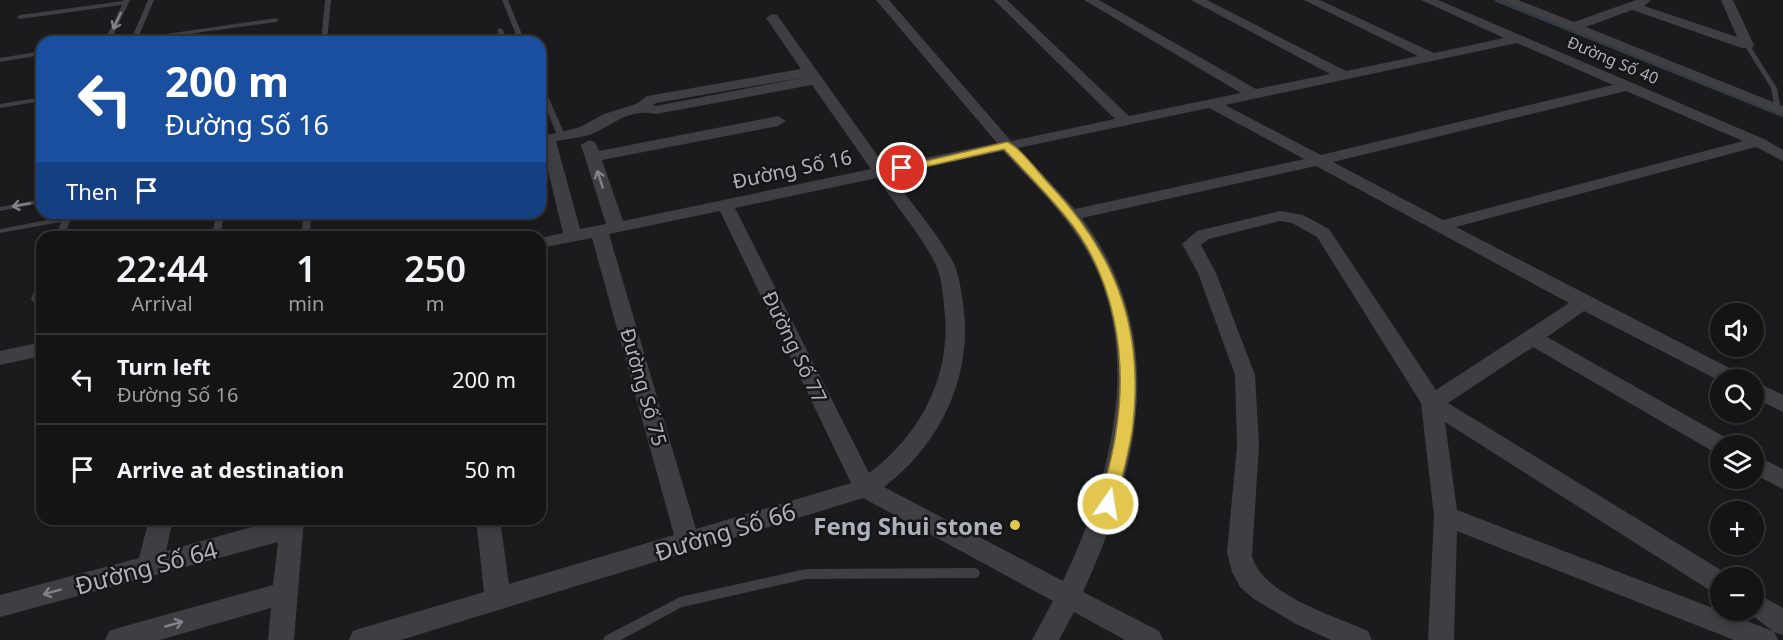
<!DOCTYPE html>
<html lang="en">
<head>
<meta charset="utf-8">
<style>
  :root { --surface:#141415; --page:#1d1d1e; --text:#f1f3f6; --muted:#9d9ea0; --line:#333334 }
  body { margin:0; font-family:"Noto Sans",sans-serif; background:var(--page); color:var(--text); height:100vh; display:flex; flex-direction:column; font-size:22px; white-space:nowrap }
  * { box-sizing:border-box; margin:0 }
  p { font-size:20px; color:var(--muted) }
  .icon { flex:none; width:33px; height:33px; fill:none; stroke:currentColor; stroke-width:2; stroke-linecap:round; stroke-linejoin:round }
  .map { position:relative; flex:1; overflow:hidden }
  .details { position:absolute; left:36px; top:231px; width:510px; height:294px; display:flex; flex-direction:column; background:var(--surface); border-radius:18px; box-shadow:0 3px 9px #0003,0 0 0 2px var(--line) }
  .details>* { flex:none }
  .hud { position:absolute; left:36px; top:36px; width:510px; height:183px; border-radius:18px; box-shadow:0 3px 9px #0003,0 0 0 2px var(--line); background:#1a4fa0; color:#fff; overflow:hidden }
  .controls { position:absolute; left:1710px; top:303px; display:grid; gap:12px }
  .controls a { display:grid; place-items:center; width:54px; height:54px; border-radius:50%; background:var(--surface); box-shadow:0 3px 9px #0003,0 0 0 2px var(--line); font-size:30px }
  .pin { position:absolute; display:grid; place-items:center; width:51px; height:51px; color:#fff; margin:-26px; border:3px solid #fff; border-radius:50%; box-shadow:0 2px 6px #0007 }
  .me { position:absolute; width:66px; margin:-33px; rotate:13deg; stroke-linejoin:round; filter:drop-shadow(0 0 4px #0008) }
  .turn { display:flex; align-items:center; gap:21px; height:126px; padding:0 30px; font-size:27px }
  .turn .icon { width:78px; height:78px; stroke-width:2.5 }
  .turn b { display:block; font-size:42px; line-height:51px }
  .then { display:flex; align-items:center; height:57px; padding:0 30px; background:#0003; gap:12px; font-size:22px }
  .eta { display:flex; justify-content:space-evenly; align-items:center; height:102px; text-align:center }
  .eta b { font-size:36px; font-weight:600; line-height:42px }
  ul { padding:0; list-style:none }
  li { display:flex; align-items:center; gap:18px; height:90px; padding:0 30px; border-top:2px solid var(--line) }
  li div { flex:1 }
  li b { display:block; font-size:22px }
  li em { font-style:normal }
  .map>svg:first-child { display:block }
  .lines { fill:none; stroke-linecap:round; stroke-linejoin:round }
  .stream { stroke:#353b44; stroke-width:4.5 }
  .service { fill:#3e3e43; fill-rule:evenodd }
  .minor { fill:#3e3e43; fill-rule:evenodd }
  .oneway { stroke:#81828b }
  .route { fill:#e2c64d; stroke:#938132; stroke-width:1.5 }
  .poi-dot { fill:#e2c64d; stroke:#161517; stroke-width:2 }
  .labels { text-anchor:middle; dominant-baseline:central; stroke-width:5; stroke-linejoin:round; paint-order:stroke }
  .far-street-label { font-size:16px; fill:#aeb0bb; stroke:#161517 }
  .street-label { font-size:20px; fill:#aeb0bb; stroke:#161517 }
  .near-poi-label { font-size:24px; font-weight:bold; fill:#aeb0bb; stroke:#161517; text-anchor:end }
  .near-street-label { font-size:24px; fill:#aeb0bb; stroke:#161517 }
</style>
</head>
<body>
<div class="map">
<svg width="1783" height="640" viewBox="0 0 1783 640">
  <rect width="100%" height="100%" fill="#1b1a1c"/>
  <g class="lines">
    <path class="stream" d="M1497,0L1783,115"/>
    <path class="service" d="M124,0H130L110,42H104L122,5L20,19L17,17L20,15L123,1Z
      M148,0H154L138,38L276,18L279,20L276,22L130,42Z
      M325,0H331L327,42H321Z
      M502,0H508L525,42H519Z
      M500,28L503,30L508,42H502L497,30Z
      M1745,44H1749L1777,88L1781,110L1780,111H1776L1775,110L1771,88L1744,45Z
      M42,51V55L0,62V58Z
      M540,83L543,85L565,135L564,137H561L557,135L540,93Z
      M42,97V101L0,108V104Z
      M540,120L543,122L551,138L550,140H547C539,137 540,127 540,120Z
      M554,161H557V165L540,168V164Z
      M42,199V203L0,211V207Z
      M65,213H71L72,216L86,213H103L99,215L70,221L64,237H56L61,222L0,233V229L63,217Z
      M216,213H224L220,237H212Z
      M304,213H312L309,237H301Z
      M42,278C42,286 44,298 35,302L32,301L31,299L38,281Z
      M974,568L978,569L980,573L978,577L974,578L806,579L682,607L621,640H603L605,636L680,597L806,569Z"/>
    <path class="minor" d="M876,0H889L1011,141L1115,119L994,0H1007L1129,116L1241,93L1084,0H1099L1256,89L1330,74L1191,0H1207L1346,71L1418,56L1304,0H1320L1434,53L1504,38L1421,0H1438L1764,139L1783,150V161L1756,147L1456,227L1743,375L1746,380L1720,381L1584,311L1547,337L1730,440L1733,446H1720V454L1714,452L1533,347L1448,403L1729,575L1730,578H1720V594L1711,591L1445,422L1457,510L1773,631L1745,610H1754V592L1783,608V635L1774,632L1778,640H1734L1457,531L1454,640H1428L1434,516L1421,403L1317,237L1292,223L1280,221L1209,239L1201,245L1216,273L1255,375L1259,445L1252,556C1262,595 1335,616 1368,631L1372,640H1331L1294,623L1254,599L1240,587L1232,572L1227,552L1237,445L1235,375L1198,273L1182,244L1197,231L1280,211L1303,215L1329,229L1436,390L1569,303L1316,166L1082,218C1170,336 1140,467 1083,592L1159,631L1163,640H1125L1074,612L1059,640H1032L1053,601L863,498L401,640H349L353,631L362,628L484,592L476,519H500L509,584L674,535L592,238L540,248V238L563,233L540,137L580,127L604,114L636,104L647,96L801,69L766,18L772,14L777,15L885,166L997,143ZM1517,43L1613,85L1321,155L1225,105ZM806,77L656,106L653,105L656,103ZM812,85L871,169L623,221L602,160L778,126L786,121L778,116L599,151L595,142L589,140L581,145L606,224L580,229L556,141C566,139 578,138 589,135C614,126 626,108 656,114ZM1626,91L1743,141L1443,220L1333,162ZM1209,108L1304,159L1075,209L1018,148ZM1003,151C1034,184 1069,217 1090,257C1144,358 1109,484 1063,581L884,487C940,445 974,375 963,304C961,290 959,272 952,260C935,230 911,203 891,175ZM877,178C895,205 919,232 934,261C941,274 943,292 944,306C953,372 922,434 869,473L735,208ZM720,211L851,483L696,529L609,234Z
      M1501,0H1518L1574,22L1636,0H1651L1644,6L1737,37L1721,0H1733L1754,45L1752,48H1742L1632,10L1586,27L1783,106V115Z
      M42,342V356L0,365V351Z
      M1754,381L1783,395V412L1754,398Z
      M1754,454L1783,469V489L1754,474Z
      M149,519H173L166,551L280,519H304L294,640H268L271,608L160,640H105L109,631L118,628L273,585L278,542L0,617V595L139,558Z"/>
  </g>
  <defs><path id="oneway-shaft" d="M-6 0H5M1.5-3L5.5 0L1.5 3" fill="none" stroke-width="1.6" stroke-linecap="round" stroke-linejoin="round" transform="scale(1.5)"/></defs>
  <g class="oneway">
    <use href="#oneway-shaft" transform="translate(117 21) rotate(115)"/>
    <use href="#oneway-shaft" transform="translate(600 179) rotate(-108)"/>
    <use href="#oneway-shaft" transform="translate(21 205) rotate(170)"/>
    <use href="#oneway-shaft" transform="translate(52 592) rotate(165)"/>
    <use href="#oneway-shaft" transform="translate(174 624) rotate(-16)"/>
  </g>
  <path class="route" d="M1007,142C1019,146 1041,176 1052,187C1119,259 1145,334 1132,432C1128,456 1121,480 1116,504L1114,508H1102L1100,504C1105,480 1113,456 1116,432C1128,358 1115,276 1066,217C1047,193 1025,172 1004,149L902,172L896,168Z"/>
  <circle class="poi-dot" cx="1015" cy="525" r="6"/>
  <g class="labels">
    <g class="far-street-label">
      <text transform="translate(1613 60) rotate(23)">Đường Số 40</text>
    </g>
    <g class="street-label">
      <text transform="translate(792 169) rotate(-12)">Đường Số 16</text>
      <text transform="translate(795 347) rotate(64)">Đường Số 77</text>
      <text transform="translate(644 387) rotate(74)">Đường Số 75</text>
    </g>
    <g class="near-poi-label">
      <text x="1003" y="525">Feng Shui stone</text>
    </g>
    <g class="near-street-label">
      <text transform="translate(725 531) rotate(-17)">Đường Số 66</text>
      <text transform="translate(146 567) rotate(-15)">Đường Số 64</text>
    </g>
  </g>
</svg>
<div class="controls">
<a><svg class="icon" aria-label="sound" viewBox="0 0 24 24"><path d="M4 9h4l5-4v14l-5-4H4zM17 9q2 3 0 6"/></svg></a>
<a><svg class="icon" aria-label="search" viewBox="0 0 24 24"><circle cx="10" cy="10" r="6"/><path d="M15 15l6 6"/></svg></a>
<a><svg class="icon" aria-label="layers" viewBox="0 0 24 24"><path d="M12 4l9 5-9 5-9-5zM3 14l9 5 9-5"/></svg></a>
<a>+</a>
<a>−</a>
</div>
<div class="pin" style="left:902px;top:168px;background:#d93025"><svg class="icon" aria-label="arrive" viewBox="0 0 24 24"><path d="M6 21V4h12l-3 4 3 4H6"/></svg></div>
<svg class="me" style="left:1108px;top:504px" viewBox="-20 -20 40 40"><circle r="17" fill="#e2c64d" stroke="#fff" stroke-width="3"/><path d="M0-11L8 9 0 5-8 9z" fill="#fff"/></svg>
<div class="hud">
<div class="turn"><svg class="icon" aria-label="left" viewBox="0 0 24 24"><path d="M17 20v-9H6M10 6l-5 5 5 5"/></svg><div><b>200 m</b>Đường Số 16</div></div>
<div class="then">Then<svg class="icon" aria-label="arrive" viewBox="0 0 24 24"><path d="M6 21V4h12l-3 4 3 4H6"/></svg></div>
</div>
<section class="details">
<div class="eta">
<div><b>22:44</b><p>Arrival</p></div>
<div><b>1</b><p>min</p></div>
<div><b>250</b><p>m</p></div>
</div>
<ul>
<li><svg class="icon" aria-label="left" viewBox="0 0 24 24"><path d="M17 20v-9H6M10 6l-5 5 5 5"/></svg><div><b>Turn left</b><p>Đường Số 16</p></div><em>200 m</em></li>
<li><svg class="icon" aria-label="arrive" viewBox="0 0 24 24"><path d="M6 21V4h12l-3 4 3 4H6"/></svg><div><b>Arrive at destination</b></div><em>50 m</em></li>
</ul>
</section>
</div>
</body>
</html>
